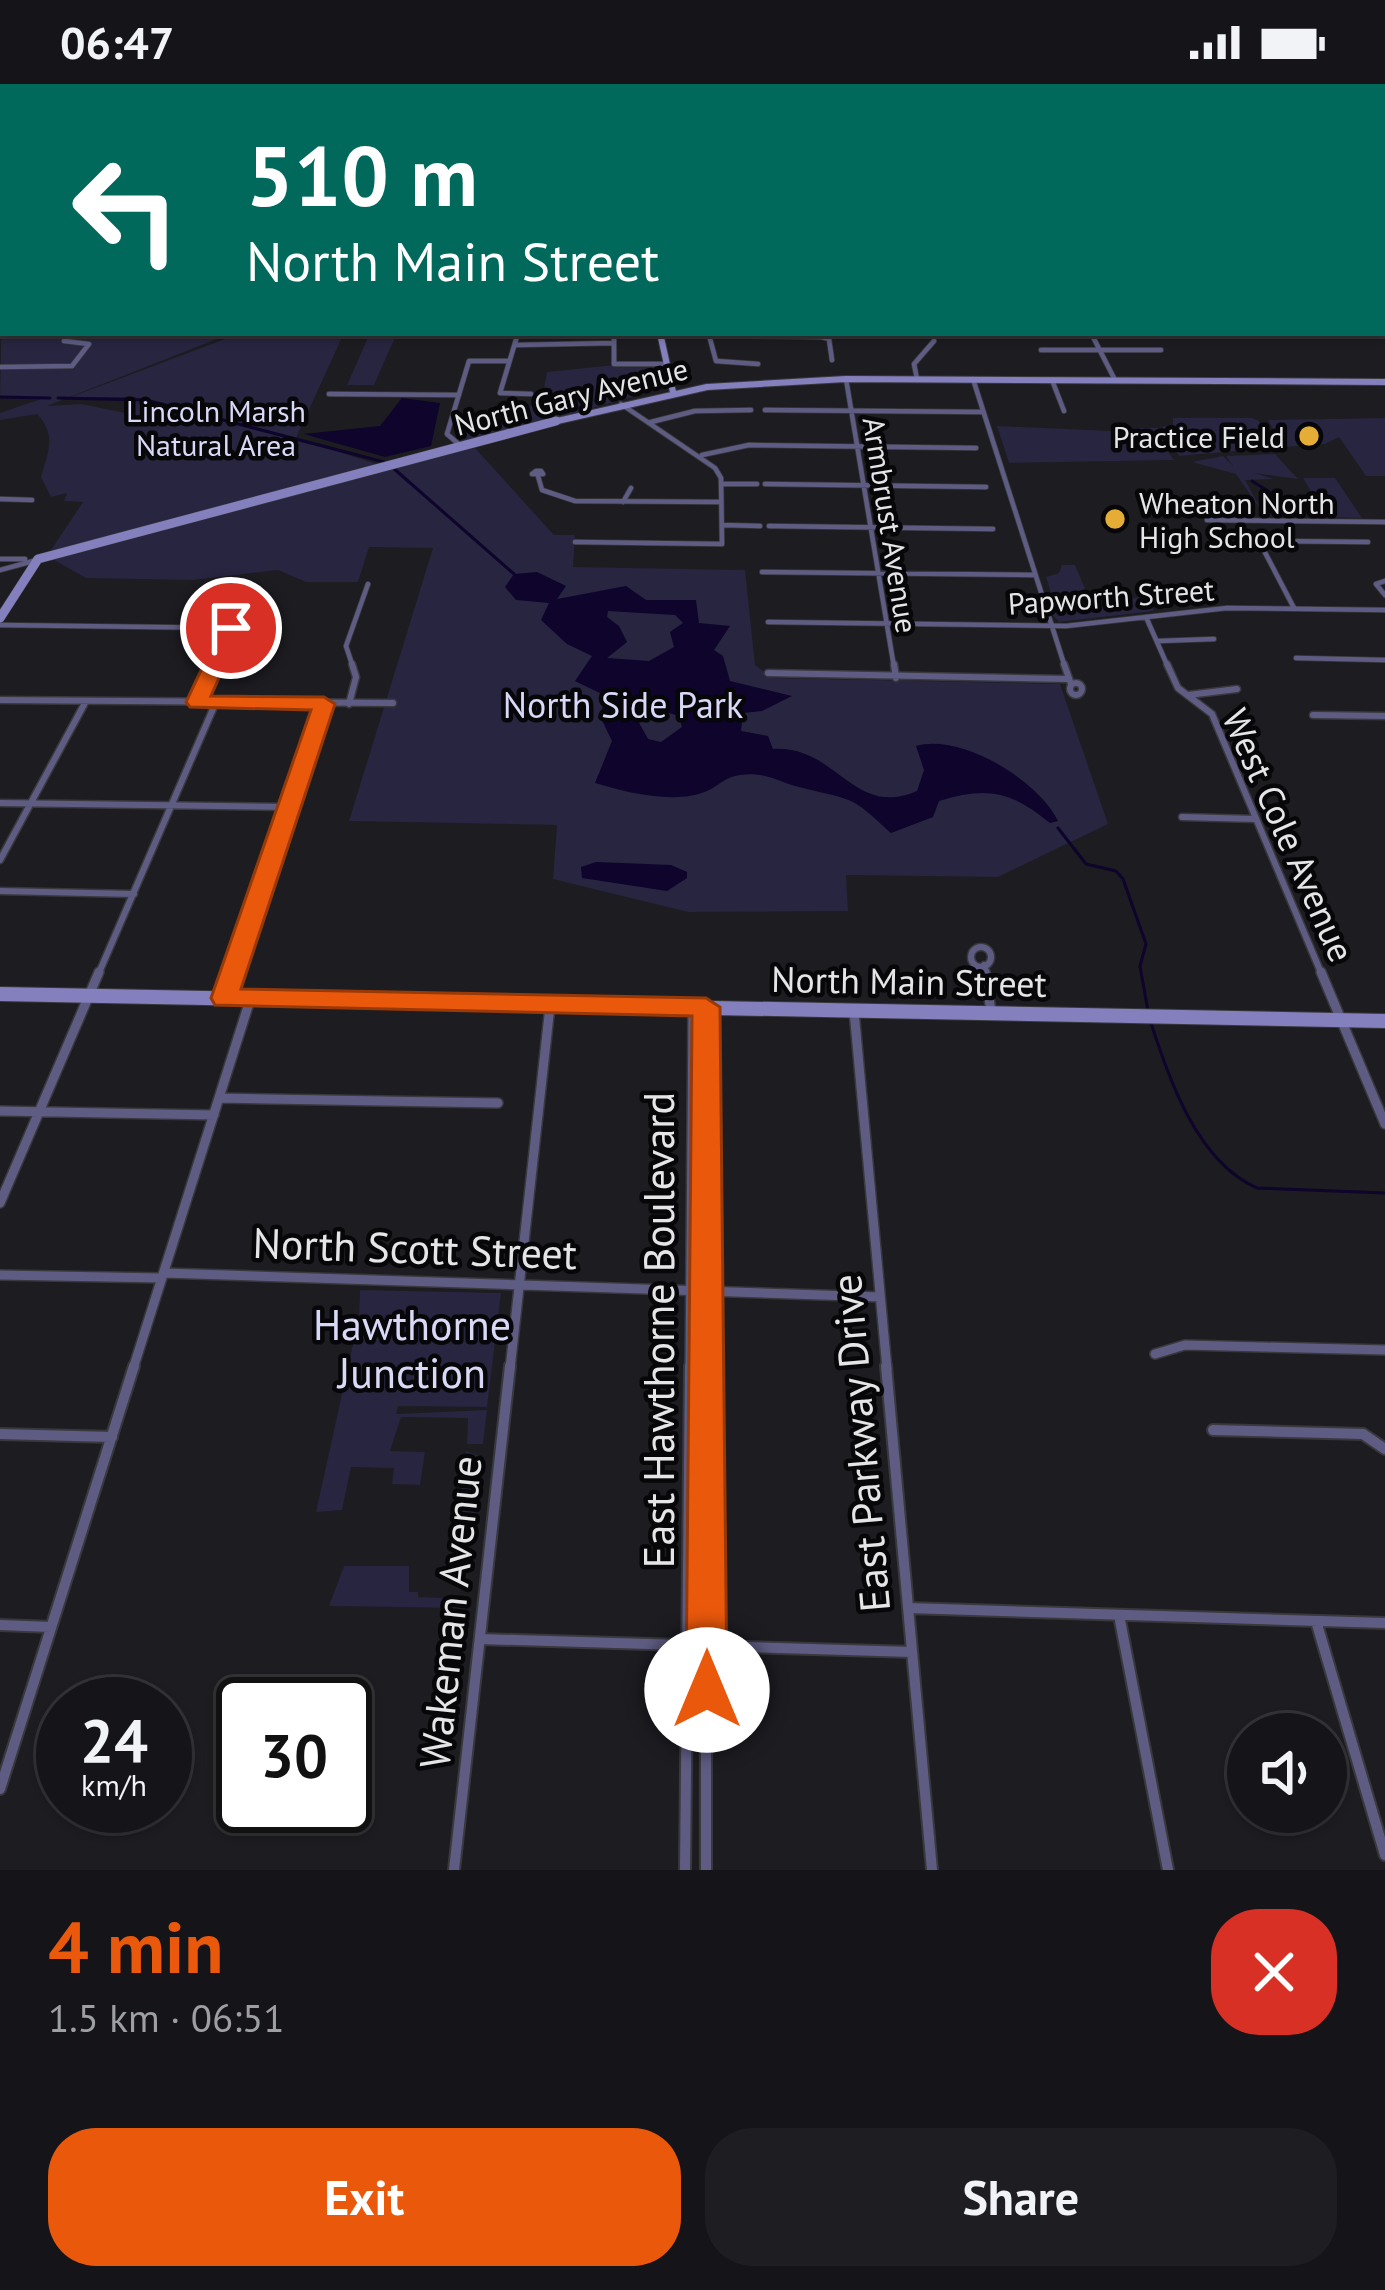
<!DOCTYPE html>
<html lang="en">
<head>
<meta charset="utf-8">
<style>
  :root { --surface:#151519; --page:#1e1e22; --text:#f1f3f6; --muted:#9d9fa2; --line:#343438; --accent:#ea580c }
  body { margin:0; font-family:"PT Sans",sans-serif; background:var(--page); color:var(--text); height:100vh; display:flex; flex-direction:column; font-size:45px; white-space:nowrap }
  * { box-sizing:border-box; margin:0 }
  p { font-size:39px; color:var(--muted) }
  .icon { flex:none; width:66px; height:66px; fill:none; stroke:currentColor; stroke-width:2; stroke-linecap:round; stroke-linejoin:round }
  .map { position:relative; height:1786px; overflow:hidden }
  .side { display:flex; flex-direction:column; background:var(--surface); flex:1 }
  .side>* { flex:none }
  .guide { position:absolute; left:0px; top:0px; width:1386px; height:252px; box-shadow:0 3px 9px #0004,0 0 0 3px var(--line); background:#00695c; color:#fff; overflow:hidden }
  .fabs { position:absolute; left:1227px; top:1629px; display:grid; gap:24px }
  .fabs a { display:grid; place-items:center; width:120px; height:120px; border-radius:50%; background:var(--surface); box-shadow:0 3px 9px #0004,0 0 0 3px var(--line); font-size:60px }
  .speed { position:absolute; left:36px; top:1593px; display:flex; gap:24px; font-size:60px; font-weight:700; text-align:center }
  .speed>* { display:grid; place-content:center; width:156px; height:156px; border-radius:50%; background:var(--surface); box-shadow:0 3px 9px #0004,0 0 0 3px var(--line); line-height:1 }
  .speed small { font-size:30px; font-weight:400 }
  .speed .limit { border:6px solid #111; border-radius:18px; background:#fff; color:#111 }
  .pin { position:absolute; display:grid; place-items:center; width:102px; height:102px; color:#fff; margin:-51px; border:6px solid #fff; border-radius:50%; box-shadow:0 3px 12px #0007 }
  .me { position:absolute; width:132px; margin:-66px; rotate:0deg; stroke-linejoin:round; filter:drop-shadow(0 0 9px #0008) }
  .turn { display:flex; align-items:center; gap:42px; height:252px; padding:0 48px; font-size:54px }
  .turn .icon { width:156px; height:156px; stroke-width:2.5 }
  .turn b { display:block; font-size:84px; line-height:102px }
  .round { display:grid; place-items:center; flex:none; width:126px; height:126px; border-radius:48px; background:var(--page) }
  .head { display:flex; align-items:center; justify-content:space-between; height:204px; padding:0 48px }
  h1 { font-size:72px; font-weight:600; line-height:90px; color:var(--accent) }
  .action { display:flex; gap:24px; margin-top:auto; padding:24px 48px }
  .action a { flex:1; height:138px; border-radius:48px; background:var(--accent); color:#fff; font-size:48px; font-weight:600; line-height:138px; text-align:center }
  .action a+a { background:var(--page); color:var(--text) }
  .status { display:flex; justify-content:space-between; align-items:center; height:84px; padding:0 60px; background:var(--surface); direction:ltr }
  .status svg { height:33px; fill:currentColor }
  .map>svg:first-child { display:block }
  .green { fill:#27253f }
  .water { fill:#0e042c; fill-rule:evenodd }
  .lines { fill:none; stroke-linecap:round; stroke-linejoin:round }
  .stream { stroke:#0e042c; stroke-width:3 }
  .street-far4-casing { stroke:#38383d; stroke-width:4.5 }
  .street-far3-casing { stroke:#38383d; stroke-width:6 }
  .street-far2-casing { stroke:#38383d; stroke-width:9 }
  .street-far1-casing { stroke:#38383d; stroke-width:12 }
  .street-casing { stroke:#38383d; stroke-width:14 }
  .secondary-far2-casing { stroke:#38383d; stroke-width:8 }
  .secondary-far1-casing { stroke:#38383d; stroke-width:10 }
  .secondary-casing { stroke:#38383d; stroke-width:16 }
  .street-far4 { stroke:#5e5c82; stroke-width:3 }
  .street-far3 { stroke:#5e5c82; stroke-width:4.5 }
  .street-far2 { stroke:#5e5c82; stroke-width:6 }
  .street-far1 { stroke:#5e5c82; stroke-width:9 }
  .street { stroke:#5e5c82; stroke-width:10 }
  .secondary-far2 { stroke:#847fbd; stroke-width:6 }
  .secondary-far1 { stroke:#847fbd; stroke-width:9 }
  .secondary { stroke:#847fbd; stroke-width:14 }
  .route { fill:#ea580c; stroke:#983908; stroke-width:3 }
  .poi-dot { fill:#e6ad36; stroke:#070709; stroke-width:4.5 }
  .labels { text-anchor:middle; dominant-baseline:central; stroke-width:9; stroke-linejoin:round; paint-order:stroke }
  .far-street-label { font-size:30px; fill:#e5e5e8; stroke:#070709 }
  .far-park-label { font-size:30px; fill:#d9d8f7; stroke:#070709 }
  .far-poi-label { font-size:30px; fill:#e5e5e8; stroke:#070709; text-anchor:end }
  .park-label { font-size:36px; fill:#d9d8f7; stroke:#070709 }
  .street-label { font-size:36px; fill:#e5e5e8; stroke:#070709 }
  .near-street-label { font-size:42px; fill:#e5e5e8; stroke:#070709 }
  .near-park-label { font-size:42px; fill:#d9d8f7; stroke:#070709 }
</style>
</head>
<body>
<div class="status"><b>06:47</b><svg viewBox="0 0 49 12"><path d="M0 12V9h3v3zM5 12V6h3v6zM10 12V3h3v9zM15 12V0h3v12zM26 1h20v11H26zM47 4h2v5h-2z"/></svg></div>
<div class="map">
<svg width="1385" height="1786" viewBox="0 0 1385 1786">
  <rect width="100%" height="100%" fill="#1c1c21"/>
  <path class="green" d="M3,173V249H232L47,322L81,320L126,329L136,313H71L241,249H344L296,354L386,383L475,364L554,451H575L573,483L745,486L755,581L773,594L1060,600L1108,740L998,793L846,791L848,827L688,828L553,795L557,741L349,737L433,464L369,463L358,498H306L278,486L193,496L86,494L47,472L83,418L64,417L67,409L51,413L41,393C48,368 57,351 37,330L0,336V329L44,314L0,313Z
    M370,249H397L374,301H347Z
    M615,281L660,282L665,304L464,359L454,350L501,339L505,323L541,322L547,288Z
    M1173,334H1252L1259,337L1269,364L1179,372L1162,342L1173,343Z
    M1385,334V392H1366L1339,353L1325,360L1284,363L1268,336Z
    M997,342L1133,348L1132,344H1158L1164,355L1160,357L1174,376L1009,379Z
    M1275,370L1298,395L1254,389L1274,395L1245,396L1265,432L1236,390L1192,378L1223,372L1233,382L1226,372Z
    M1303,394H1335L1362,434L1326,433Z
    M1062,481H1075L1086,507H1119L1123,516L1146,512L1154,527L1059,538L1050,528L1056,525L1046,493L1059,489Z
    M360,1206L501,1209L487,1323L398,1322L396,1330L487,1326L483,1360H467L468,1334L401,1333L390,1367L425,1368L420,1401L392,1400L394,1384L351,1383L342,1426L316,1428L359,1233Z
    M466,1367L482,1373L472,1457H456Z
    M344,1482H409V1508H418V1513L465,1515L467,1524L329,1522Z"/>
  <path class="water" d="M402,314L440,319L431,362L385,373L304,350L380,342Z
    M537,488L566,502L557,515L626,502L646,516H696L699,539L730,542L714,566L723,572L730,597L792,612L762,627L743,629L741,647L768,652L773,665C837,661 853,735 917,707L924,686L916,662C961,649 1038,696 1058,737L1050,739C1011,707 987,702 939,717L933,733L891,749C851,712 856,717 803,704C779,699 767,687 740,691C725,693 720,701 707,707C675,721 625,708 595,699L612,657L600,632L606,612L575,597L592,572L567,560L541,536L549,519L516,516L505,503L514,490ZM608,527L675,531L683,539L670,548L674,563L649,577L607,574L627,558L619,542L607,533ZM643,621L679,632L682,643L661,658L648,655L632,626Z
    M596,778L671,781L687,788V794L667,807L582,794L581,783Z"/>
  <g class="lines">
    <path class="stream" d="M0,313L50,314
      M58,314L146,316L384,378
      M392,383L514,490
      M1252,397L1302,428
      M1058,744L1086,780L1116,787L1123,795L1146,860L1140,882L1148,927
      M1150,936C1169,994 1196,1077 1257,1104L1385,1109"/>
    <g class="street-far4-casing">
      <path id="street-far4" d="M465,0L471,3
        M659,0H816
        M1117,0L1123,3
        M1314,0L1318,3
        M896,1L908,3
        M1044,3L1049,0"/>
    </g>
    <g class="street-far3-casing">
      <path id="street-far3" d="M518,249L500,309L531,310
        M614,249V280H666
        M1091,249L1115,296
        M660,251L822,253L829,255L832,276
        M709,251L716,277L758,280
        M516,261L614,259
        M1041,266H1161
        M0,283L72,282L89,260L64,257
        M846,295L894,583
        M917,295L914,280L934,257
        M973,295L1065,583
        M1052,296L1064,327
        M329,310L459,311
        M765,326L983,328
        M651,338L695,327L751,326
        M462,363L447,350L469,277H508
        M702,371L749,361L976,364
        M536,387H541L543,390H532Z
        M538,392L542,406L575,417L721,418
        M721,400H757
        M765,400L986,403
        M0,415L32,416
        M623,418L631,404
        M1207,436L1385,438
        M722,441L760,442
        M769,442L993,445
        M575,458L722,460L721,394L715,384L621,320
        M0,475H25
        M0,486L37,476
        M762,488L1034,491
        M1385,497L1376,500L1385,511
        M1294,524L1259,457L1368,458
        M1146,533L1168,583
        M768,538L1066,542L1227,524L1385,526
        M0,541L231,544L213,583
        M1158,557L1214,555
        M1296,574L1385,576
        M353,583L346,562L368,500"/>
    </g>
    <g class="street-far2-casing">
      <path id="street-far2" d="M894,580L896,594
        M1064,580L1071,600
        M1167,580L1178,604L1212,630L1322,891
        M768,589L1066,595
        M1070 605a6 6 0 1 1 12 0a6 6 0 1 1-12 0Z
        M1188,611L1237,605
        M0,616L393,619
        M197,618L215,580
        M349,620L356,593L352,580
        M1313,631L1385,632
        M0,719L289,723
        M1182,733L1256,735
        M0,776L86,617
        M0,807L134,810
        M971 873a10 10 0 1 1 20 0a10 10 0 1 1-20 0Z
        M984,881L986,891
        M98,891L216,618
        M232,891L324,620"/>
    </g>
    <g class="street-far1-casing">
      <path id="street-far1" d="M985,888L991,927
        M1321,888L1385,1040
        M225,913L233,888
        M706,924V1285
        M854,927L887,1285
        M219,1014L498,1019
        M0,1027L214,1031
        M0,1119L99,888
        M164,1189L880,1213
        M0,1191L162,1194
        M1155,1270L1185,1261L1385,1266
        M133,1285L250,916
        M510,1285L550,922
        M690,1285L693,924"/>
    </g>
    <g class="street-casing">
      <path id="street" d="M706,1282V1786
        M886,1282L932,1786
        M1213,1346L1363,1350L1385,1365
        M0,1350L112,1353
        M908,1524L1385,1539
        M1119,1531L1168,1786
        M1316,1537L1385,1771
        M0,1541L51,1543
        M480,1555L912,1568
        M0,1705L134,1282
        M454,1786L510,1282
        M685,1786L690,1282"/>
    </g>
    <g class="secondary-far2-casing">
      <path id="secondary-far2" d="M660,249L673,308
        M544,340L707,303L846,295L1385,298"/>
    </g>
    <g class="secondary-far1-casing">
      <path id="secondary-far1" d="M0,534L38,475L556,337"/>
    </g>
    <g class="secondary-casing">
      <path id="secondary" d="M0,910L1385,937"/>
    </g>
    <use href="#street-far4" class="street-far4"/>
    <use href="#street-far3" class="street-far3"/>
    <use href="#street-far2" class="street-far2"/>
    <use href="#street-far1" class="street-far1"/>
    <use href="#street" class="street"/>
    <use href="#secondary-far2" class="secondary-far2"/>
    <use href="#secondary-far1" class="secondary-far1"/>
    <use href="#secondary" class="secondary"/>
  </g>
  <path class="route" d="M231,537L241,544L211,612L324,613L335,620L241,905L706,914L720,923L727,1606L721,1620L707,1626L692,1620L686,1606L692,932L215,921L211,914L311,626L190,623L186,618L221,544Z"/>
  <g class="poi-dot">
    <circle cx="1309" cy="352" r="12"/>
    <circle cx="1115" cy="435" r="12"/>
  </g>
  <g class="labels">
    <g class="far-street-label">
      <text transform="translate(571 312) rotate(-14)">North Gary Avenue</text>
      <text transform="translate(891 441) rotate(81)">Armbrust Avenue</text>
      <text transform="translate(1111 512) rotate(-4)">Papworth Street</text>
    </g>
    <g class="far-park-label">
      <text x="216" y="326">Lincoln Marsh<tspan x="216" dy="34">Natural Area</tspan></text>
    </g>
    <g class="far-poi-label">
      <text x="1285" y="352">Practice Field</text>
      <text x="1139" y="418" text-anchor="start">Wheaton North<tspan x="1139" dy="34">High School</tspan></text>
    </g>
    <g class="park-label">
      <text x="623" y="620">North Side Park</text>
    </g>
    <g class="street-label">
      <text transform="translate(1289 751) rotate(66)">West Cole Avenue</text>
      <text transform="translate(909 897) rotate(1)">North Main Street</text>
    </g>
    <g class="near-street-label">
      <text transform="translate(415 1164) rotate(2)">North Scott Street</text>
      <text transform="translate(658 1246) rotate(-90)">East Hawthorne Boulevard</text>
      <text transform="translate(860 1359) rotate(-95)">East Parkway Drive</text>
      <text transform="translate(450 1528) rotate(-84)">Wakeman Avenue</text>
    </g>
    <g class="near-park-label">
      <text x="412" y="1240">Hawthorne<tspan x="412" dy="48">Junction</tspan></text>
    </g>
  </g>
</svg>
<div class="fabs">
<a><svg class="icon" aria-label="sound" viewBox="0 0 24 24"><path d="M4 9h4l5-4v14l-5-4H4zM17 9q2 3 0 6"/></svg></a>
</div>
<div class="speed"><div>24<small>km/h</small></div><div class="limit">30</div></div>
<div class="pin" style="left:231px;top:544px;background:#d93025"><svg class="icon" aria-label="arrive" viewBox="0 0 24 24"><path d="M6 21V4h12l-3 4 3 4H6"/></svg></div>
<svg class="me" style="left:707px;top:1606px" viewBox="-20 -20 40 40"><circle r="19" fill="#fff"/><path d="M0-13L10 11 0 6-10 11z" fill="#ea580c"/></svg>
<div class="guide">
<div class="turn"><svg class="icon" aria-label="left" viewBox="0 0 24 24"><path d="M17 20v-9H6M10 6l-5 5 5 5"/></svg><div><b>510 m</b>North Main Street</div></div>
</div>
</div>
<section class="side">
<div class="head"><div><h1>4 min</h1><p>1.5 km · 06:51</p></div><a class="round" style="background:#d93025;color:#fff"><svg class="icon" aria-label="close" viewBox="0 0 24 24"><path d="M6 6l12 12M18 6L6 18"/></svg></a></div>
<div class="action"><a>Exit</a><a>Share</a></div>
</section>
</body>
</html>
